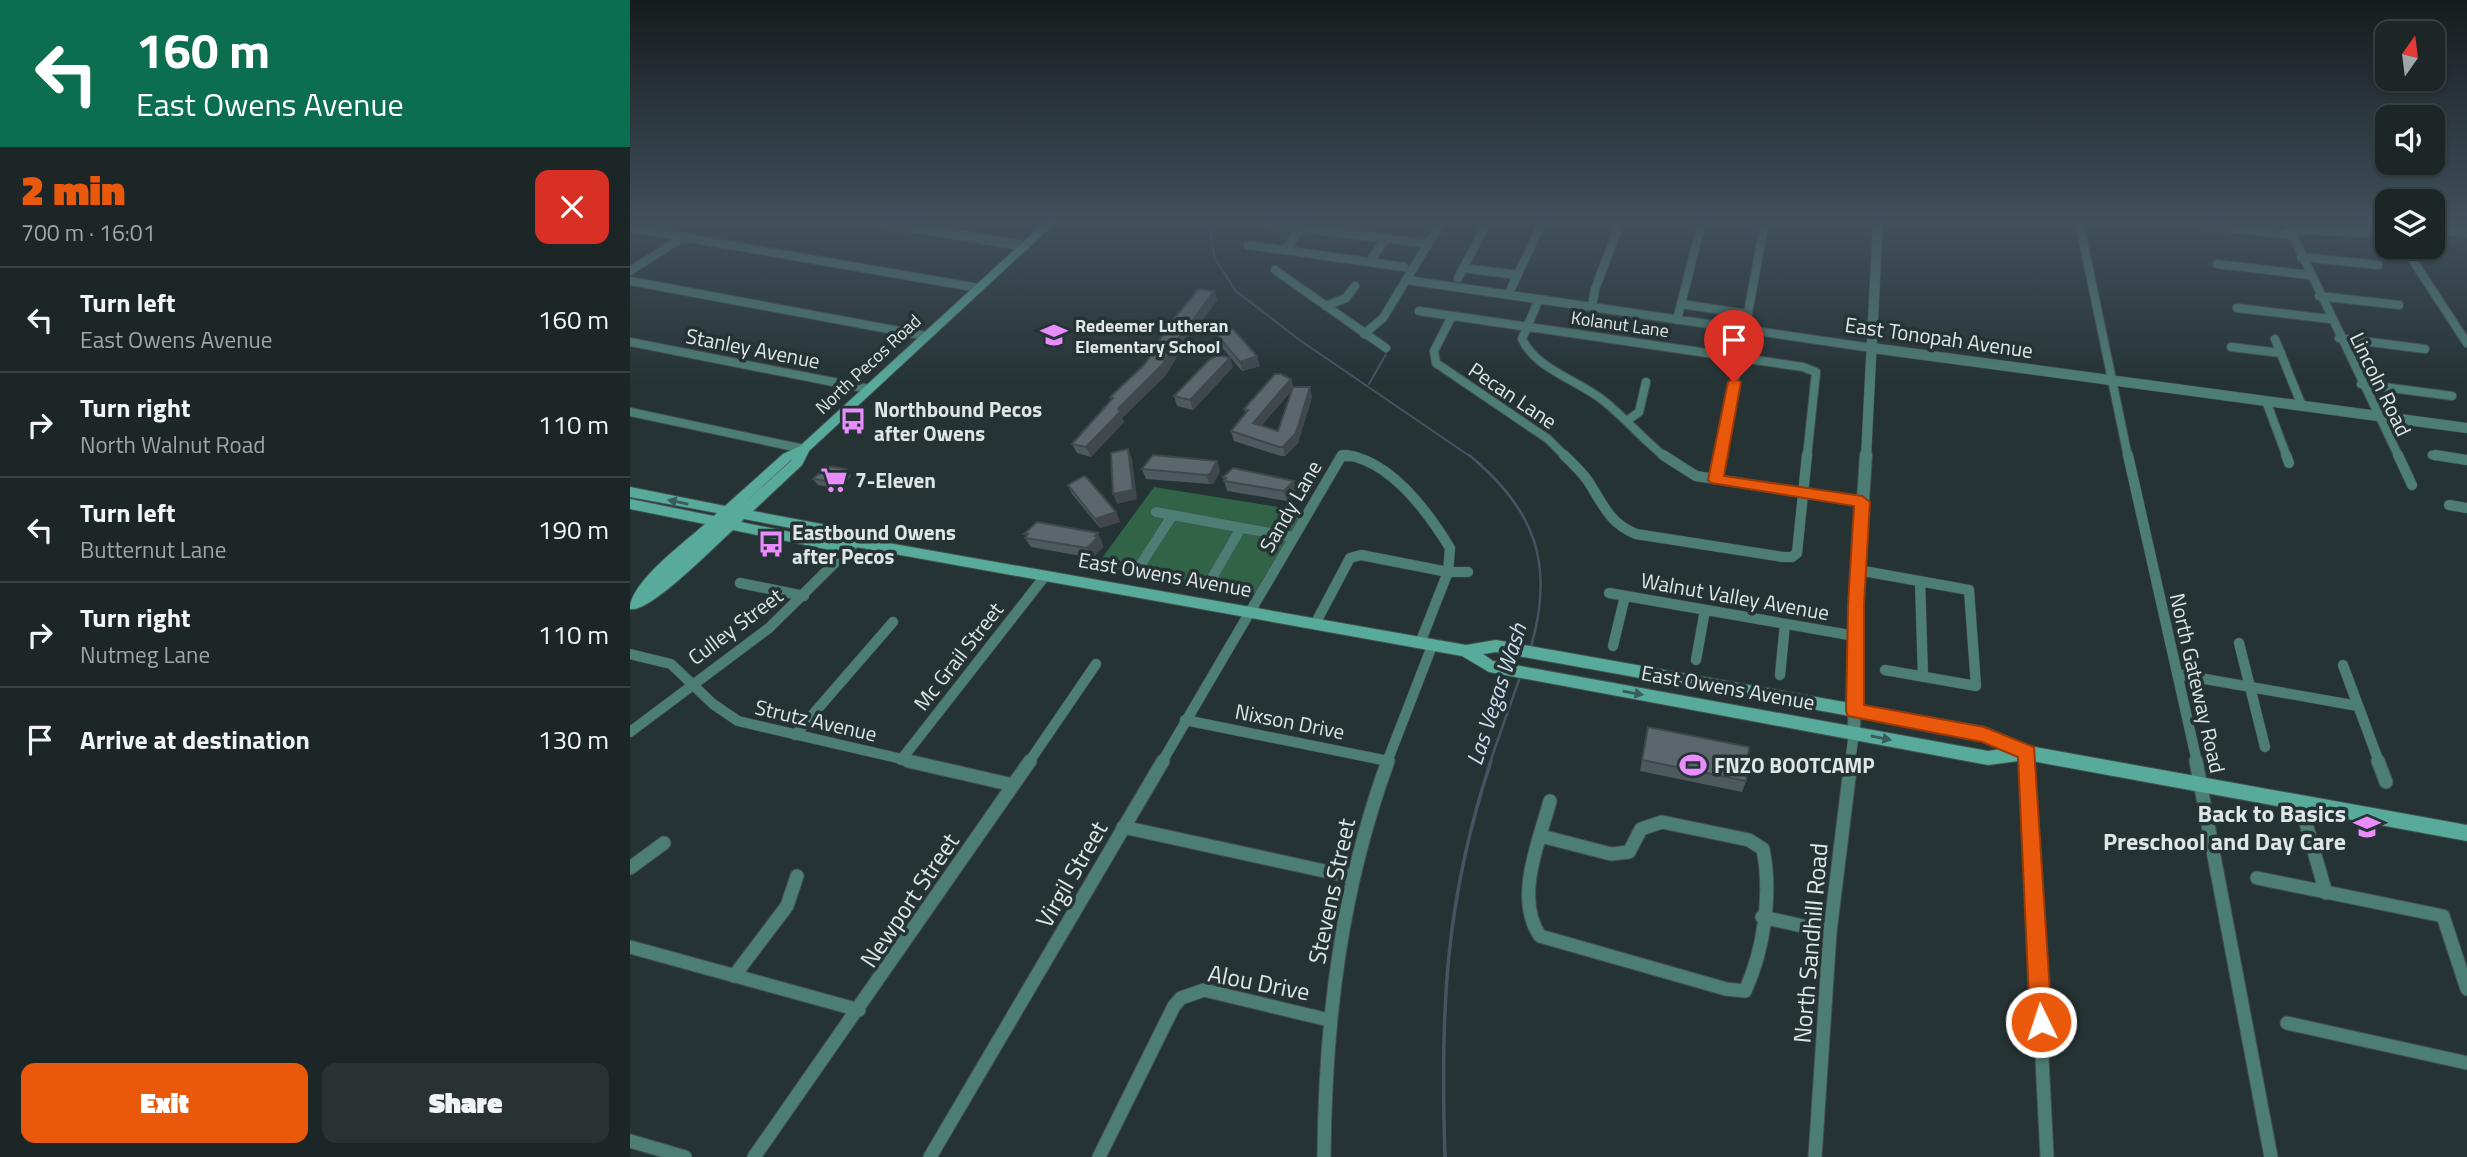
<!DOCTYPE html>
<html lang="en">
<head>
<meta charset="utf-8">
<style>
  :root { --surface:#1c2627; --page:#293233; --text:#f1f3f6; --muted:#a0a5a7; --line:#3a4344; --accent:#ea580c }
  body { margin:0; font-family:"Titillium Web",sans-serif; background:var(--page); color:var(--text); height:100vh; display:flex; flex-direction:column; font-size:26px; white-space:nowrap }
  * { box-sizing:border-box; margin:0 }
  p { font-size:23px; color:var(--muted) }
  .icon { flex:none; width:38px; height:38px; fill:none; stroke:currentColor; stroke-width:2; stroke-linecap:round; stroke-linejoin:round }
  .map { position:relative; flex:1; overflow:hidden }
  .sheet { display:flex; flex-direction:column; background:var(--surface); width:630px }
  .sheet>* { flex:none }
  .banner { background:#0b6e4f; color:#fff; overflow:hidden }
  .needle { width:46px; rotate:14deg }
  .controls { position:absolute; left:1745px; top:21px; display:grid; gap:14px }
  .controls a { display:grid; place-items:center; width:70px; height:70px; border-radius:14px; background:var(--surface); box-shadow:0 2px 5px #0004,0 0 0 2px var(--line); font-size:35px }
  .pin { position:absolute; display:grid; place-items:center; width:60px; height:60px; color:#fff; margin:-72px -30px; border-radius:50% 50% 50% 0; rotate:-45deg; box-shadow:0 0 7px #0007 }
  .pin .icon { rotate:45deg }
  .me { position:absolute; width:77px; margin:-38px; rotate:356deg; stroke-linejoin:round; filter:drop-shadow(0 0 5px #0008) }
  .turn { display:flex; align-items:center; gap:24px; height:147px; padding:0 21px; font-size:32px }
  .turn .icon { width:91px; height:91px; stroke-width:2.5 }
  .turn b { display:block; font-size:49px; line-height:60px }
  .round { display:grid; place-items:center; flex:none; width:74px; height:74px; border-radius:14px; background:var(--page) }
  .summary { display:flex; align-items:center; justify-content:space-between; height:119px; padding:0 21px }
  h1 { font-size:42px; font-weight:800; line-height:52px; color:var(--accent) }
  .cta { display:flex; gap:14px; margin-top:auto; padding:14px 21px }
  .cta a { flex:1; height:80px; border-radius:14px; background:var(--accent); color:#fff; font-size:28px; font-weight:800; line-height:80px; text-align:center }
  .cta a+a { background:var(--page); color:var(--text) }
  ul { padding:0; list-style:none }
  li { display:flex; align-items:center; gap:21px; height:105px; padding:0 21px; border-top:2px solid var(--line) }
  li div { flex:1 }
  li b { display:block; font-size:26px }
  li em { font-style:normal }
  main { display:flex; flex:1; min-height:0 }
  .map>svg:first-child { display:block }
  .green { fill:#316446 }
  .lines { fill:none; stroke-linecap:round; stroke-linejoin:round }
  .stream-far2 { stroke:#445462; stroke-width:2 }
  .stream-far1 { stroke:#445462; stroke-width:2.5 }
  .stream { stroke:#445462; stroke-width:3.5 }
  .minor-far2-casing { stroke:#435051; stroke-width:10 }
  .minor-far1-casing { stroke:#435051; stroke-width:11 }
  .minor-casing { stroke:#435051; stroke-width:15 }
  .tertiary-far1-casing { stroke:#435051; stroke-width:11 }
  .tertiary-casing { stroke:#435051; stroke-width:14 }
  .secondary-casing { stroke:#435051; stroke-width:2 }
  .minor-far2 { stroke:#4d7e74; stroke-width:8 }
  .minor-far1 { stroke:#4d7e74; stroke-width:10 }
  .minor { stroke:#4d7e74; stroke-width:13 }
  .tertiary-far1 { stroke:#4d7e74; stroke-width:10 }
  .tertiary { stroke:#4d7e74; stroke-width:12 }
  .secondary { fill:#58aa9a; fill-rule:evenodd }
  .wall { fill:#4e595d; fill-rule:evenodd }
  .shaded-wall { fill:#40484c }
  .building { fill:#5b676c; stroke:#40484c; stroke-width:2 }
  .oneway { fill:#385d58 }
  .route { fill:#ea580c; stroke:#983908; stroke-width:2 }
  .labels { text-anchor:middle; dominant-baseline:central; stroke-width:7; stroke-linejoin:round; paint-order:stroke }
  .far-street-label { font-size:18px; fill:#dee6e7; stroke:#263334 }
  .far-poi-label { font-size:18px; font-weight:bold; fill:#dee6e7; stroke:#263334; text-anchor:start }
  .street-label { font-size:21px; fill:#dee6e7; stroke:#263334 }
  .poi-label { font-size:21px; font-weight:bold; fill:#dee6e7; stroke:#263334; text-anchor:start }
  .water-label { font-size:23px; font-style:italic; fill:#ccddef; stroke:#263334 }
  .near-poi-label { font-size:24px; font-weight:bold; fill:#dee6e7; stroke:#263334; text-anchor:end }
  .near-street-label { font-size:24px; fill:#dee6e7; stroke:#263334 }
</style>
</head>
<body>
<main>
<section class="sheet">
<div class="banner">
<div class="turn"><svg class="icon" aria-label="left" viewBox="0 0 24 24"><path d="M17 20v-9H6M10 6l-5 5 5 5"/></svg><div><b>160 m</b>East Owens Avenue</div></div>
</div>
<div class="summary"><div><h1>2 min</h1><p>700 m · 16:01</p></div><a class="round" style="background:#d93025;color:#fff"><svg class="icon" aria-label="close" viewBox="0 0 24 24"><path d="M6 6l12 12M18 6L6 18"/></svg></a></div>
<ul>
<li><svg class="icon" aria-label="left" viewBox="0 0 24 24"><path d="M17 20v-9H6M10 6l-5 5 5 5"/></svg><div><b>Turn left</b><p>East Owens Avenue</p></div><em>160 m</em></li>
<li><svg class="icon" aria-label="right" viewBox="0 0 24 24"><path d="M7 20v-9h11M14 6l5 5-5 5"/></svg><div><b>Turn right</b><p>North Walnut Road</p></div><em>110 m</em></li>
<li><svg class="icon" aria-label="left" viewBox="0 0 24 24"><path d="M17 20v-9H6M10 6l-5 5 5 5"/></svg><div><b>Turn left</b><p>Butternut Lane</p></div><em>190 m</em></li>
<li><svg class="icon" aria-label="right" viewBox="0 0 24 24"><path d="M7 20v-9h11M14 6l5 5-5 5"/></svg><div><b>Turn right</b><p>Nutmeg Lane</p></div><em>110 m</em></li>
<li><svg class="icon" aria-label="arrive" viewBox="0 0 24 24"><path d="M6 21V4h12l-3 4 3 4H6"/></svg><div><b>Arrive at destination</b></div><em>130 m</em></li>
</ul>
<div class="cta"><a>Exit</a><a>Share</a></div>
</section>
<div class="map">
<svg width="1837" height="1157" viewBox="0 0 1837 1157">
  <rect width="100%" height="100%" fill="#263334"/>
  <path class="green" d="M524,487L673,511L625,593L467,565Z"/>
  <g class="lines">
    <path class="stream-far2" d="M578,221L585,259L606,291L671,341L841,457
      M739,384L756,354"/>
    <path class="stream-far1" d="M839,455C905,509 925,564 901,647
      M860,762L890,677"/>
    <path class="stream" d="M815,1157C810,1011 815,900 861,761"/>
    <g class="minor-far2-casing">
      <path id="minor-far2" d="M1449,221L1498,457
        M1656,221L1769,457
        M633,223L798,244
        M1575,225L1661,235
        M0,228L349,288
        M1802,228L1837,233
        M1659,229L1735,233L1729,221
        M618,245L774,267
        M1774,247L1837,343
        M655,250L677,221
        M1671,257L1748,265
        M740,262L755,239
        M1587,264L1679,275
        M833,268L887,275
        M645,270L756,348
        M0,271L53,237
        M828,278L858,221
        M777,280L1242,348
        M0,281L296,336
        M878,295L913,221
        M1689,296L1769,305
        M909,299L892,339C907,370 948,380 974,401C996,419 1014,440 1035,457
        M1051,304L1118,314
        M696,306L716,298L725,286
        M962,307L965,289L991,221
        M1607,308L1700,319
        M789,311L1173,367L1186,372L1177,457
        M822,316L804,351L806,363L918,439L936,457
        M1047,320L1072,221
        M1115,329L1135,221
        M734,334L753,318L812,221
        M1709,338L1795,349
        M1645,339L1672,406
        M0,342L239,389
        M1601,347L1651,353
        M1731,384L1822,396
        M1636,401L1657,457
        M0,412L174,449
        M998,420L1009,412L1016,382
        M1802,455L1817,457
        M711,457H727
        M1090,457L1109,357"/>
    </g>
    <g class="minor-far1-casing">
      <path id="minor-far1" d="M716,455C761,461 798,512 820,548L818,572L790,643
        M934,455C942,463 951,471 958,481C973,504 979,523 1006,534L1153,557H1162L1167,553L1177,455
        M1033,455L1066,476L1232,502
        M1498,455L1567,762
        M1656,455L1659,463
        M1768,455L1782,485
        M1805,455L1837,460
        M1086,479L1090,455
        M1819,505L1837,508
        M526,512L662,537
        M511,564L542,516
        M1228,570L1339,590L1346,686L1255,670
        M582,578L611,528
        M1290,581L1293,677
        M110,583L174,596
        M979,593L1225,636
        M685,624L720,558L731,555L818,572H838
        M1609,643L1635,747
        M983,646L995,596
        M0,654L41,664L83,704L108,721L285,762
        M1066,660L1075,610
        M1713,665L1749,762
        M1547,674L1728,706
        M1150,675L1155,624
        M555,720L758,761
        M0,732L139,628L226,542
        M165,735L263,622
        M1397,753V762
        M271,760L415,576
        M399,762L466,664
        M532,762L712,455
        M757,762L802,646
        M1220,762L1224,733"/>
    </g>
    <g class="minor-casing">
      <path id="minor" d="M278,761L383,785
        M1397,761L1417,1157
        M1566,761L1641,1157
        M1748,761L1756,782
        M1670,803L1696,893
        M493,827L722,877
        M911,836L981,854L999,852L1011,829L1032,822L1119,840L1133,849C1142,894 1134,950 1115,991L1096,989L910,936C884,898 909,842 920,801
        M0,868L34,843
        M1627,878L1813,916L1837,989
        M1132,917L1200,932
        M0,947L229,1010
        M104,976L157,906L167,876
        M1657,1023L1837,1063
        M0,1141L55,1157
        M124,1157L400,761
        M300,1157L533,761
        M469,1157L544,1006L551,998L574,990L699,1020
        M694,1157C695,1020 711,890 758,761
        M1185,1157L1200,932L1221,761"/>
    </g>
    <g class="tertiary-far1-casing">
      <path id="tertiary-far1" d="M246,221L395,246
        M1242,348L1837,428
        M1236,457L1248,221"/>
    </g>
    <g class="tertiary-casing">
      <path id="tertiary" d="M1224,733L1226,605L1236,455"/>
    </g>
    <g class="secondary-casing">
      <path id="secondary" d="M416,221H427L179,451L172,465L123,511L218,529L230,538L836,645L866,640L1355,727L1399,746L1837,825V841L1396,760L1358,765L859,672L832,656L226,547L205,551L103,530C86,545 19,614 0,609C0,582 55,542 75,524L0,509V499L84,516L87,513L0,497V487L95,506L153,454L170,446ZM163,459L109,508L161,460ZM114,519L214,538L215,539L205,541L111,522ZM866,652L1353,740L1372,749L1358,751L863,661L853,654Z"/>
    </g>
    <use href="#minor-far2" class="minor-far2"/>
    <use href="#minor-far1" class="minor-far1"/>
    <use href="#minor" class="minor"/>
    <use href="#tertiary-far1" class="tertiary-far1"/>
    <use href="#tertiary" class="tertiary"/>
    <use href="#secondary" class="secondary"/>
  </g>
  <path class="wall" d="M584,291L587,300L565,331L562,330L536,375L492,418L494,422L461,457L447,453L442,444L481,400L480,397L515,364Z
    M587,335L630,366L612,371L590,345Z
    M603,367L563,410L547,406L544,396Z
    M661,379L663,387L682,397L668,443L655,456H651L604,441L601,431L616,413L614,409ZM662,390L648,431L632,425Z
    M587,461L590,471L584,483L580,484L516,479L512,469Z
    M216,469L221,476L208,489L188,485L183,479Z
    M593,477L666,490L657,501L597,491Z
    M438,485L486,512L490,522L470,528L442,494Z
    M394,534L472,542V543L473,547L462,558L401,547L395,538L396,536Z
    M1012,760L1116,781L1112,792L1010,771Z"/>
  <path class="shaded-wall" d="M584,291L587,300L565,331L562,321Z
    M559,321L562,330L536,375L492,418L494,422L461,457L456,447Z
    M627,356L630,366L612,371L610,362Z
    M600,358L603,367L563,410L560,400Z
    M661,379L664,388L626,432L623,423Z
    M680,387L682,397L668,443L655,456L653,447Z
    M498,449L502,459L507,499L487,504L483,494Z
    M587,461L590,471L584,483L580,484L576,475Z
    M216,469L221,476L208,489L203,482Z
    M664,481L666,490L657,501L654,491Z
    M486,512L490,522L470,528L465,519Z
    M468,533L472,542V543L473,547L462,558L457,548Z"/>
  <path class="building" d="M568,289L584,291L562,321H559L532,365L488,409L490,412L456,447L442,444L483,398L480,397L515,364L539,325Z
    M603,329L627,356L610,362L587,335L590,332Z
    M588,355L600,358L560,400L544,396L580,359Z
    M645,374H651L661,379L623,423L648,431L663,387H680L666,433L653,447H649L601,431L618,410L614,409Z
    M498,449L503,490L483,494L481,453Z
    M523,455L587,461L580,474L576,475L512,469Z
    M196,466L216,469L203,482L183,479Z
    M603,468L664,481L654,491L594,481L596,478L593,477Z
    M454,476L457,478L486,512L465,519L438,485Z
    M407,522L468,533L465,536L468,537L457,548L395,538L398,534H394Z
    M1018,727L1119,747L1116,781L1012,760Z"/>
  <defs><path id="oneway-solid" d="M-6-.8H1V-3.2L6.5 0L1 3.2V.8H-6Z" transform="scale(1.75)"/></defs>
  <g class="oneway">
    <use href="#oneway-solid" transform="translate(48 502) rotate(-168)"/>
    <use href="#oneway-solid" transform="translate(1003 693) rotate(10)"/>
    <use href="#oneway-solid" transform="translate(1251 738) rotate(11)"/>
  </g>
  <linearGradient id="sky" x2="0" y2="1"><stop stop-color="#151c1d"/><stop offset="0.58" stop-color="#41505c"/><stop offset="1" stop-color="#41505c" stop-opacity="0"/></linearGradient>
  <rect width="1837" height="383" fill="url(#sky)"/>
  <path class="route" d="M1104,378L1111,382L1094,476L1232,496L1240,502L1234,605V705L1354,727L1404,747L1422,1022L1418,1030L1411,1033L1403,1030L1400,1022L1388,757L1352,742L1218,716L1216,711L1218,605L1224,506L1081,483L1078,480L1098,382Z"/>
  <defs>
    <g id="school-bare" transform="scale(2.1)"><path d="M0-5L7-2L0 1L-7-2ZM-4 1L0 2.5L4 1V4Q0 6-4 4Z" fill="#e98dfe" stroke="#263334" stroke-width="2.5" paint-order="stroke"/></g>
    <g id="bus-bare" transform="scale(2.1)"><path d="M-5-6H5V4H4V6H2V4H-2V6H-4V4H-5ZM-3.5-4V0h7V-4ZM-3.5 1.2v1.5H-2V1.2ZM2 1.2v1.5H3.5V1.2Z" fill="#e98dfe" stroke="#263334" stroke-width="2.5" paint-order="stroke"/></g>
    <g id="supermarket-bare" transform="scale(2.1)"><path d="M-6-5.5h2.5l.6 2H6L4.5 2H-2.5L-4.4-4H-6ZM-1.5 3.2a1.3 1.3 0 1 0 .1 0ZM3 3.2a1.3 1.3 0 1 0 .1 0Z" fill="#e98dfe" stroke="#263334" stroke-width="2.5" paint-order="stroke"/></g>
    <g id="stadium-bare" transform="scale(2.1)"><path d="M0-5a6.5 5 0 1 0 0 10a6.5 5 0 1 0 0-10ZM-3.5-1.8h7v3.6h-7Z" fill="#e98dfe" stroke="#263334" stroke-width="2.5" paint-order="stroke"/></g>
  </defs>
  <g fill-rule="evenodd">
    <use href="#school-bare" x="424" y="335"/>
    <use href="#bus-bare" x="223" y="421"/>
    <use href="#supermarket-bare" x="204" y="480"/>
    <use href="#bus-bare" x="141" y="544"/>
    <use href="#stadium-bare" x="1063" y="765"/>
    <use href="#school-bare" x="1737" y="827"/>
  </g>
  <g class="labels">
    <g class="far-street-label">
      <text transform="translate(990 324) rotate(8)">Kolanut Lane</text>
      <text transform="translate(238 364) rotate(-43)">North Pecos Road</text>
    </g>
    <g class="far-poi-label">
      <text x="445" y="325">Redeemer Lutheran<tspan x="445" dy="21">Elementary School</tspan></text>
    </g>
    <g class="street-label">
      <text transform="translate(1309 337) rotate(8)">East Tonopah Avenue</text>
      <text transform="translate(123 348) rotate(11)">Stanley Avenue</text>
      <text transform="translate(1751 384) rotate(64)">Lincoln Road</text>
      <text transform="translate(883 395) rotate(34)">Pecan Lane</text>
      <text transform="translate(660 506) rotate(-60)">Sandy Lane</text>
      <text transform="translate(535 574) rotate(10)">East Owens Avenue</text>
      <text transform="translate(1105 596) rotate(10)">Walnut Valley Avenue</text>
      <text transform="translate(105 626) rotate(-37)">Culley Street</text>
      <text transform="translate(328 656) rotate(-52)">Mc Grail Street</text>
      <text transform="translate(1568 683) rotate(77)">North Gateway Road</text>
      <text transform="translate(1098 687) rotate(10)">East Owens Avenue</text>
      <text transform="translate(186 720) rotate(13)">Strutz Avenue</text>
      <text transform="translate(660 721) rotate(11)">Nixson Drive</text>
    </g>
    <g class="poi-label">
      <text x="244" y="409">Northbound Pecos<tspan x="244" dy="24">after Owens</tspan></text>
      <text x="225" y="480">7-Eleven</text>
      <text x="162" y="532">Eastbound Owens<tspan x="162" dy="24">after Pecos</tspan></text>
      <text x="1084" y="765">FNZO BOOTCAMP</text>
    </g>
    <g class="water-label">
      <text transform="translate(866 694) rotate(-72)">Las Vegas Wash</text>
    </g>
    <g class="near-poi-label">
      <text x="1716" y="813">Back to Basics<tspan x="1716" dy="28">Preschool and Day Care</tspan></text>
    </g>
    <g class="near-street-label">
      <text transform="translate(441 874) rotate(-60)">Virgil Street</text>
      <text transform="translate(701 891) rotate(-78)">Stevens Street</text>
      <text transform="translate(279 900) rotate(-56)">Newport Street</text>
      <text transform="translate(1180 943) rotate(-85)">North Sandhill Road</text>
      <text transform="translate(629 982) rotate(11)">Alou Drive</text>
    </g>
  </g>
</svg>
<div class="controls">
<a><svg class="needle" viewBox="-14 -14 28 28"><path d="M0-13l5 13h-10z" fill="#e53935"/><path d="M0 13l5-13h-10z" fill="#a0a5a7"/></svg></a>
<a><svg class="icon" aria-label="sound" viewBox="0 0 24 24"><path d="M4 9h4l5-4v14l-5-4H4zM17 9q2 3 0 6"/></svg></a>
<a><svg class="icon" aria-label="layers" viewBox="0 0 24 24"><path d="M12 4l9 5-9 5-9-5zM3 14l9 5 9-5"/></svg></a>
</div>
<div class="pin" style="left:1104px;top:382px;background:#d93025"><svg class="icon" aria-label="arrive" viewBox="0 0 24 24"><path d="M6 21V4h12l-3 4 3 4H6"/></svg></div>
<svg class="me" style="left:1411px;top:1022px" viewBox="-20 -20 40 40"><circle r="17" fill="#ea580c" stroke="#fff" stroke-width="3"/><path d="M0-11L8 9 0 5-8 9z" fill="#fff"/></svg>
</div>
</main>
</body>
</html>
